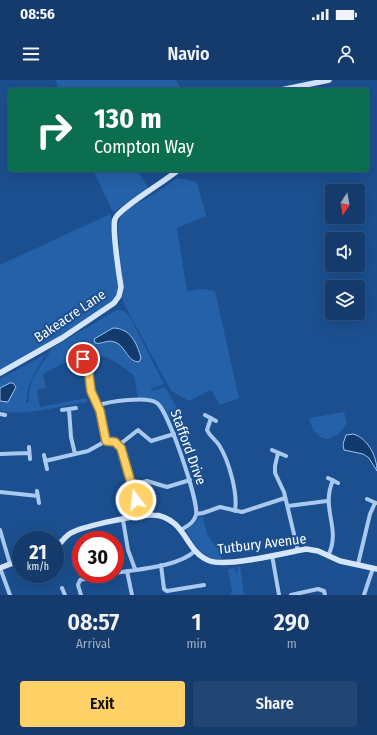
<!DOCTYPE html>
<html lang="en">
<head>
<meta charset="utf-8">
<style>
  :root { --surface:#143b6b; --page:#214673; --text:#f1f3f6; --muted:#9dadc1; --line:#33557e; --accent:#ffd166 }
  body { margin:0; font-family:"Fira Sans Condensed",sans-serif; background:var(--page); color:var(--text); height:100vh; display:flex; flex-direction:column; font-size:15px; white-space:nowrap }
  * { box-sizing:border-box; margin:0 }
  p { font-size:13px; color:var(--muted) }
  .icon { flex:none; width:22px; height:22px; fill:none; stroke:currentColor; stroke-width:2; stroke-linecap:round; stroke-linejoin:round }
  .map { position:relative; height:515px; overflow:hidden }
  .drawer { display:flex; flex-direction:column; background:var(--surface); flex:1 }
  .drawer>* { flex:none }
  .top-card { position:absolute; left:8px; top:8px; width:361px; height:84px; border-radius:4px; box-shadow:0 4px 16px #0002,0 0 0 1px var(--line); background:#0b6e4f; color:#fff; overflow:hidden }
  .needle { width:26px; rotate:191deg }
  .buttons { position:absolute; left:325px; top:104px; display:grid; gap:8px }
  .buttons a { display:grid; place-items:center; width:40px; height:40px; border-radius:4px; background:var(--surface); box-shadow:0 4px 16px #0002,0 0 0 1px var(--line); font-size:20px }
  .speed { position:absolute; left:12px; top:451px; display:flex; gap:8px; font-size:20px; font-weight:700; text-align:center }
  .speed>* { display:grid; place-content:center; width:52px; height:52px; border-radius:50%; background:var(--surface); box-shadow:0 4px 16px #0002,0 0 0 1px var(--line); line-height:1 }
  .speed small { font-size:10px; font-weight:400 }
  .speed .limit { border:6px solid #d22; background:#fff; color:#111 }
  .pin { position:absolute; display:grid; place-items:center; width:34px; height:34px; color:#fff; margin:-17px; border:2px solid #fff; border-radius:50%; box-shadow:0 1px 4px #0007 }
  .me { position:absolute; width:44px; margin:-22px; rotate:345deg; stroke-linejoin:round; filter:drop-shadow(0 0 3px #0008) }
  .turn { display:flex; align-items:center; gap:14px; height:84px; padding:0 20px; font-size:18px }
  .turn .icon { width:52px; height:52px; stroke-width:2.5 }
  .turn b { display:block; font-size:28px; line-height:34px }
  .eta { display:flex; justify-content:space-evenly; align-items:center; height:68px; text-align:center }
  .eta b { font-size:24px; font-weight:600; line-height:28px }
  .primary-button { display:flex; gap:8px; margin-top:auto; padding:8px 20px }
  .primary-button a { flex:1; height:46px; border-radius:4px; background:var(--accent); color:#111; font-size:16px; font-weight:600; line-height:46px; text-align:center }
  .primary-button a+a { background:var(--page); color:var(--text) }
  .status { display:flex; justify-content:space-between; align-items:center; height:28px; padding:0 20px; background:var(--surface); direction:ltr }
  .status svg { height:11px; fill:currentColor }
  header { display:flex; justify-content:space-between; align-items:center; height:52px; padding:0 20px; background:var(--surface); font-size:18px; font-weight:600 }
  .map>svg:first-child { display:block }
  .green { fill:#2461a8; fill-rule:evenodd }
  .water { fill:#123a6d; stroke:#9cc4f0 }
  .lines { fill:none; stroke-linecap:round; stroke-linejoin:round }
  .street { stroke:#a9c9ee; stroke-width:4 }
  .secondary { stroke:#d6e6fa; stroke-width:5.5 }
  .route-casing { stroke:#a68842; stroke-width:10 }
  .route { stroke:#ffd166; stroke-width:7 }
  .labels { text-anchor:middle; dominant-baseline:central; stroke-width:4; stroke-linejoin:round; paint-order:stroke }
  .street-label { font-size:14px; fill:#fff; stroke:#1b4f8f }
</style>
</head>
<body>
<div class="status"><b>08:56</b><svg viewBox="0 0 49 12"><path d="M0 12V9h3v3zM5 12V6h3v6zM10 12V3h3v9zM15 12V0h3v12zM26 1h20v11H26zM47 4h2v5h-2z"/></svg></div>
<header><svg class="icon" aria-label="menu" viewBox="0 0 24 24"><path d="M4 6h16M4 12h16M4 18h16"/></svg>Navio<svg class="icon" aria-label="person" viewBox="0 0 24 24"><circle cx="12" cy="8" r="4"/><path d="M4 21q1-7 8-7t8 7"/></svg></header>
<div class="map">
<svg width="377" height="515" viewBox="0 0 377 515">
  <rect width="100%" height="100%" fill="#1b4f8f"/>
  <path class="green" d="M55,0H176L182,10H60Z
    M93,90H137L149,109L113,132Z
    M177,98L197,102L206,136L177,148L187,211L202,209L215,211L239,318L220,325L211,310L189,321L171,311L123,222L118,146L121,136L125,131L162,109Z
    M110,134L114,146L121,207L114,223L0,293V185Z
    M117,230L124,231L130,237L164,304L151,309V311L165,307L180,333L170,338C160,321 158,317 138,319L134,295C125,289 112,278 102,276C80,272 62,284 43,294L46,308L39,309L37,312L40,327L86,318L87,322C65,325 19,338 0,330V321L3,322L10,303L0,308V299L46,274C36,290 27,304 26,323L29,322V313L33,298L52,268ZM113,248H119L125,251L116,263L108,260L99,264L106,251Z
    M344,332L347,342C342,351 339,355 329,359C318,360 311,348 309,338Z
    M199,437H203L207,454L217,468H220L222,480C201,479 196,466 186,450L194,444Z
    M240,486L244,515H229L232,512L228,489L235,488V492H238L237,487Z"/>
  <path class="water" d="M113,248C130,248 137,263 141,278L139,282C128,282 126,268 117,263C107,258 103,265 95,263L94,259Z
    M10,303H13L16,307L8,322L0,321V308Z
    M353,354C368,358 377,377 377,391L369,378L363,374L344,370L343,364L346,355Z"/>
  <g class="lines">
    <path class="street" d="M83,279L92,278
      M87,279L91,311L100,331L106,361
      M97,326C108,321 148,316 157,323C168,330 199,422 196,435C194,443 187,446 181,450
      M69,329L71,357L75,374
      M62,330L76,328
      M0,334L5,335
      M205,335L216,341
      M211,338L207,350C210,357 215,359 219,365C229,381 238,413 235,431
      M119,365L138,350L151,361L174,354
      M29,367L30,379
      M272,370L286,376
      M278,373L275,386V393L284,412L298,471
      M0,374L28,373
      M44,375L47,389
      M45,381L88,371L106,361L115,362L121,368L140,436
      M328,398L338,403
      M132,405L147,401L167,407L190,400
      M37,411L39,423
      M0,412L38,416
      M367,419L376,423
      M288,426L327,421
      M196,434L203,433L220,427L242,432L285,418
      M123,440L128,470L135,489
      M0,450L10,484
      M272,475L279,515
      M328,476C342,448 320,430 333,400
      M358,484L370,434L375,423
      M161,485L164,509L167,511L204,505
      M0,488L10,515
      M127,491L132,515
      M115,493C138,489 178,487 195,471
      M62,508L65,515
      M81,515L78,505L80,500L109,494
      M291,515L318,509L324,511L325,515
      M364,515L373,488"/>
    <path class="secondary" d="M281,10L329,0
      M0,293L62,258L114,223L119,216L121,207C119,195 112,148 115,139C118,129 166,101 178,90
      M55,468C62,463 65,455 73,452C85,446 140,434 153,435C161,435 169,439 175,444C188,456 192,475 210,481C228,487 285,473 306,469L318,471L340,481L377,489
      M0,488L21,480"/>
  </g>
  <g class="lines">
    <g class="route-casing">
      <path id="route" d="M83,279H87L91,311L100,331L106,361L115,362L121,368L136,420"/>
    </g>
    <use href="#route" class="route"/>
  </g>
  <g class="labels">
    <g class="street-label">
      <text transform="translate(70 236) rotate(-34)">Bakeacre Lane</text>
      <text transform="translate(188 367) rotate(70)">Stafford Drive</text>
      <text transform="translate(262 464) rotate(-7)">Tutbury Avenue</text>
    </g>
  </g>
</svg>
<div class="buttons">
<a><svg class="needle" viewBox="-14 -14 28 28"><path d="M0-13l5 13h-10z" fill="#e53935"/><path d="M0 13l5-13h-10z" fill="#9dadc1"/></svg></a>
<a><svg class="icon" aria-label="sound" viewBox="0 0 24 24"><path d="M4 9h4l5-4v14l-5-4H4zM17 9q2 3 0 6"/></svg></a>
<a><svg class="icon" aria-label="layers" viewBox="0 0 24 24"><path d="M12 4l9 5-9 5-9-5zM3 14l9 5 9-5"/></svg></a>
</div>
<div class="speed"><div>21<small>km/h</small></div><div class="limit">30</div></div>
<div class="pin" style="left:83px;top:279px;background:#d93025"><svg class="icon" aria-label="arrive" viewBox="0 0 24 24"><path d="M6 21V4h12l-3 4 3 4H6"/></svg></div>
<svg class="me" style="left:136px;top:420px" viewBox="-20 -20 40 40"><circle r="17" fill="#ffd166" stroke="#fff" stroke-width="3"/><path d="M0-11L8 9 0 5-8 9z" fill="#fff"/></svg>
<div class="top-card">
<div class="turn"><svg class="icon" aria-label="right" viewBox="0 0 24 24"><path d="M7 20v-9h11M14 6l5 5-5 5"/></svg><div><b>130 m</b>Compton Way</div></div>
</div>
</div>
<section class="drawer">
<div class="eta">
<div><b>08:57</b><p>Arrival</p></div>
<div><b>1</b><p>min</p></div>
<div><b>290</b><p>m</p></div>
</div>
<div class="primary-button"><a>Exit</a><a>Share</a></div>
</section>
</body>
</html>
